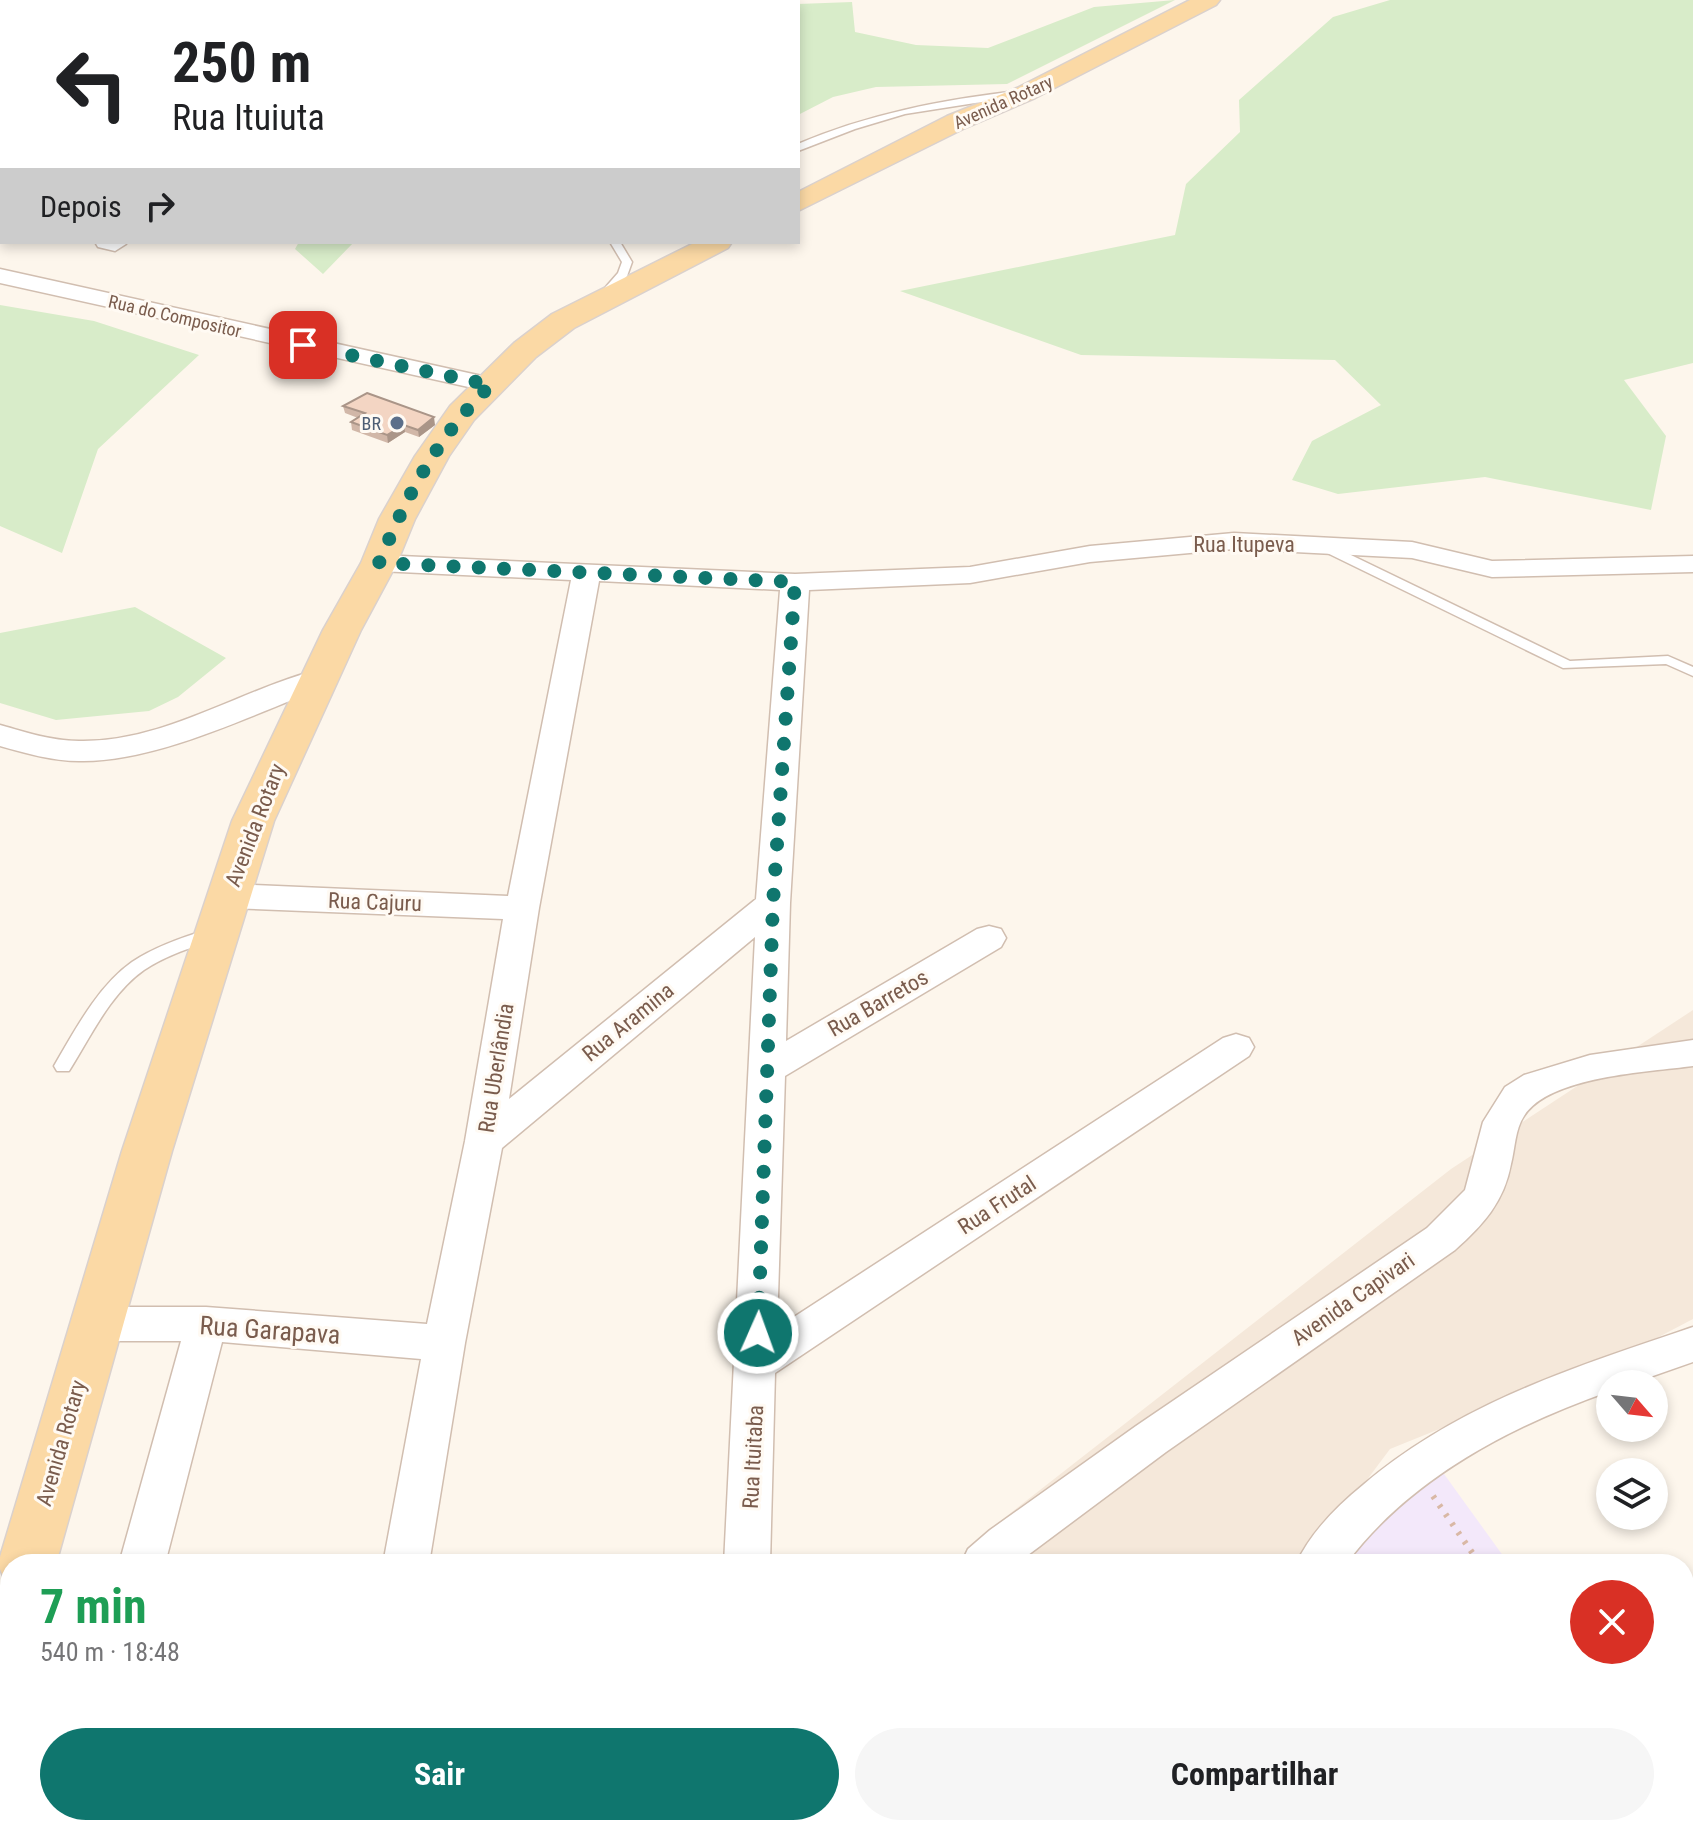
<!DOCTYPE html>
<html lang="pt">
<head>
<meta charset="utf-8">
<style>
  :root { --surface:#fff; --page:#f6f6f6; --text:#202124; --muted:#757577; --accent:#0f766e }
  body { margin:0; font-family:"Roboto Condensed",sans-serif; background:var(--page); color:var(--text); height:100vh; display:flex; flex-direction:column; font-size:30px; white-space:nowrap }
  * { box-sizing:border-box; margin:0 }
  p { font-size:26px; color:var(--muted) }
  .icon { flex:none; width:44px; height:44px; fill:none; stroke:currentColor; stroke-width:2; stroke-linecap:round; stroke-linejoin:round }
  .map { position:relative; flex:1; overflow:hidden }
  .details { position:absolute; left:0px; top:1554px; width:1694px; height:282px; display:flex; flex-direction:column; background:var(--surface); border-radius:32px 32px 0 0; box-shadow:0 4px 12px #0003 }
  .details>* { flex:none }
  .guide { position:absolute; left:0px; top:0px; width:800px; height:244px; box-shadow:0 4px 12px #0003; background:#fff; color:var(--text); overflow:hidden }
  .needle { width:52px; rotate:118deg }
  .buttons { position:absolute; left:1596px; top:1370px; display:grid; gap:16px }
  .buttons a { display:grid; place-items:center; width:72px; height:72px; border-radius:50%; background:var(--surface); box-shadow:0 4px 12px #0003; font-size:40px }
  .pin { position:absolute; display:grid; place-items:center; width:68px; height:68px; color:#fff; margin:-34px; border-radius:16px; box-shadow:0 4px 12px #0006 }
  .me { position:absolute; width:88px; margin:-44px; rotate:2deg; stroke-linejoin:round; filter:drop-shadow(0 0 6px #0008) }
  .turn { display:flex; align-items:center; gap:28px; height:168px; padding:0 40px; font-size:36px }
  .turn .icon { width:104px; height:104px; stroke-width:2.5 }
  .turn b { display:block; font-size:56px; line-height:68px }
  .then { display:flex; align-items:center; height:76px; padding:0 40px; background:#0003; gap:16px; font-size:30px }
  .round { display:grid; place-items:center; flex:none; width:84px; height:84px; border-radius:42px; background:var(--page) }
  .headline { display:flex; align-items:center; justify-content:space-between; height:136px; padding:0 40px }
  h1 { font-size:48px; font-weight:700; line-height:60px; color:#1e9e55 }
  .cta { display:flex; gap:16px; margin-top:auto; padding:16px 40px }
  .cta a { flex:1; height:92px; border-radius:48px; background:var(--accent); color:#fff; font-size:32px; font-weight:700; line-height:92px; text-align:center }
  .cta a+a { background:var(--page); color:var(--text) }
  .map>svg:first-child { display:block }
  .residential { fill:#f5e8da }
  .education { fill:#f3e8fa }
  .green { fill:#d8ecc9 }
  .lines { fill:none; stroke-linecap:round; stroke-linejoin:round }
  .service-casing { stroke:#d1beb0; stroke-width:3 }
  .minor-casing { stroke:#d1beb0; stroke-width:3 }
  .primary-casing { stroke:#dad1cd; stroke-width:3 }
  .path { stroke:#d9b8a5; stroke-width:6; stroke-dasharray:3 8; stroke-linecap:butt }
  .service { fill:#fff; fill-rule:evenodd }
  .minor { fill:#fff; fill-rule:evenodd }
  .primary { fill:#fbd9a5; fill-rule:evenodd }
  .wall { fill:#d1b7a8 }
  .shaded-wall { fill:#aa9588 }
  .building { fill:#f3d5c3; stroke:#aa9588; stroke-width:2 }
  .route { stroke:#0f766e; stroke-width:14; stroke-dasharray:0 25.2 }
  .service-dot { fill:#5c6f8a; stroke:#fffaf3; stroke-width:3 }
  .labels { text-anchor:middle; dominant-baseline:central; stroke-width:6; stroke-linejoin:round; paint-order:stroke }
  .far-street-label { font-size:18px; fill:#7a5c4d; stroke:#fffaf3 }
  .far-service-label { font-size:18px; fill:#4e5e75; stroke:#fffaf3; text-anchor:end }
  .street-label { font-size:22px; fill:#7a5c4d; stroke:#fffaf3 }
  .near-street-label { font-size:26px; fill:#7a5c4d; stroke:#fffaf3 }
</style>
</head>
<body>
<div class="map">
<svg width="1693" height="1835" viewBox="0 0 1693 1835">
  <rect width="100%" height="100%" fill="#fdf6ec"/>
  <path class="residential" d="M1693,1010V1319L1630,1352L1390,1449L1304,1564H963L985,1533L1451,1169Z
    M782,1826H1073L1064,1835H776Z"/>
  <path class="education" d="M1439,1467L1509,1564H1341L1369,1524Z
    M1147,1826H1534L1529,1835H1140Z"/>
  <path class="green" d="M1175,0L1007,84L876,87L833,97L798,115V4L852,2L855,32L916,45L988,48L1094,7Z
    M1390,0H1693V363L1624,380L1666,436L1651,510L1485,477L1338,494L1292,480L1312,441L1381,405L1335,360L1081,355L900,291L1175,235L1186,184L1240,132L1239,100L1333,17Z
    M299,242H354L323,274L295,249Z
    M0,305L94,321L199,355L98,449L62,553L0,526Z
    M135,607L226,658L178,697L149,711L56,720L0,703V633Z"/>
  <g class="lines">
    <g class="service-casing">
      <path id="service" d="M379,0H392L393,2H381Z
        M1017,91L1022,94L1020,96L905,114L855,129L798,151V144C868,114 941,100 1017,91Z
        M610,242H620L632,262L627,276L606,299L602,300L597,297L618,273L622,262Z
        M1322,541L1570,661L1668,656L1693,667V676L1666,664L1563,668L1317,548L1316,545Z
        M213,928L221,934L219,938C193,947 166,955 144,970C110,994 91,1036 69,1071H57L54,1066C75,1030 98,986 132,962C156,946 186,936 213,928Z
        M850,1826H882L887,1835H855Z"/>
    </g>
    <g class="minor-casing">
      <path id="minor" d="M0,77H2V89H0Z
        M0,206L2,207V221L0,220Z
        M95,242H125L126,244L115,251L98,247Z
        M0,269L491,378L500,380L503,385L500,390L491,392L0,283Z
        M1234,533L1412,542L1492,561L1693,556V572L1492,577L1412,558L1234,549L1090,562L970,583L809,590L790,903L786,1041L977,929L989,926L1001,929L1006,938L1001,947L785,1076L777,1328L1223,1038L1236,1034L1249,1038L1254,1047L1249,1056L775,1373L770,1564H724L755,937L502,1148L465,1343L429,1564H383L421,1359L222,1342L165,1564H119L181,1341H95L81,1336L75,1324L81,1312L95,1307H206L427,1324L465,1141L503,919L228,908L216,904L211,896L216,888L228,884L508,896L571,580L379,571L369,569L365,563L369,557L379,555L795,574L970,567L1090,546ZM599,581L780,590L756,899L509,1099L539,908Z
        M321,669L332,672L336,678L332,684C258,712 157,763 79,761C52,761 25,753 0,746V725C26,732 51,741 79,741C164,743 241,689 321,669Z
        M1693,1040V1066C1649,1072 1549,1076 1524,1116C1515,1129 1515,1149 1511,1164C1504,1202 1483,1225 1455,1250L1166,1452L1016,1564H961L968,1549L990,1530L1136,1426L1427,1228L1465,1190L1483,1122L1505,1087L1524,1075L1590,1055Z
        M1693,1327V1362L1630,1384H1610V1391C1511,1426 1410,1478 1346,1564H1296C1311,1532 1336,1507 1363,1485C1459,1403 1575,1367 1693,1327Z
        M1693,1724V1777L1684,1781V1728Z
        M48,1826H98L96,1835H46Z
        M337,1826H387L385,1835H335Z
        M689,1826H743L739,1835H685Z
        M1090,1826H1143L1139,1835H1086Z
        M1597,1826H1649L1645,1835H1593Z"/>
    </g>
    <g class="primary-casing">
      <path id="primary" d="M1190,0H1220L1216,5L1035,98L965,128L798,211V192L947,116L1017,88Z
        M696,242H732L728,248L574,328L536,357L474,420L449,456L415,519L397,563L361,630L274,821L172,1151L56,1564H10V1584L6,1583L0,1569V1557L122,1151L232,821L323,630L361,563L379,519L415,456L450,406L514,343L552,314Z
        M10,1594V1682L0,1686V1598Z"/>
    </g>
    <path class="path" d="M1433,1496L1480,1564
      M1684,1807L1693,1812"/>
    <use href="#service" class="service"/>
    <use href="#minor" class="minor"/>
    <use href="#primary" class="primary"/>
  </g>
  <path class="wall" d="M343,406L435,425L419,437L405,432L388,443L352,430L351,422L358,418L345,413Z"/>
  <path class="shaded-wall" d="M434,417L435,425L419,437L418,430Z
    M404,425L405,432L388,443L387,435Z"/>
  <path class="building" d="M367,393L434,417L418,430L404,425L387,435L351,422L365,413L343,406Z"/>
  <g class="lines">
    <path class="route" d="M303,345L491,385C439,434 406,497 379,563L795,582L773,903L758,1333"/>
  </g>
  <circle class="service-dot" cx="397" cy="423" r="8"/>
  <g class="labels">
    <g class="far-street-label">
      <text transform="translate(1003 102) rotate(-24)">Avenida Rotary</text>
      <text transform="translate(175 316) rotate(13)">Rua do Compositor</text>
    </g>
    <g class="far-service-label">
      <text x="381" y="423">BR</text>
    </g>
    <g class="street-label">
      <text x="1244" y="544">Rua Itupeva</text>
      <text transform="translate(255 825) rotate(-69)">Avenida Rotary</text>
      <text transform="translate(375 902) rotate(2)">Rua Cajuru</text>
      <text transform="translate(878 1003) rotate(-30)">Rua Barretos</text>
      <text transform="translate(628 1022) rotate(-39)">Rua Aramina</text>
      <text transform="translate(496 1068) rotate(-81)">Rua Uberlândia</text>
      <text transform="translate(997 1205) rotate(-33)">Rua Frutal</text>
      <text transform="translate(1353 1299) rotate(-35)">Avenida Capivari</text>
      <text transform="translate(61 1443) rotate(-74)">Avenida Rotary</text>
      <text transform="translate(753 1457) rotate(-87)">Rua Ituitaba</text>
    </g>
    <g class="near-street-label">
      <text transform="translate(270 1330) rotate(4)">Rua Garapava</text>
    </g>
  </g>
</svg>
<div class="buttons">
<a><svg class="needle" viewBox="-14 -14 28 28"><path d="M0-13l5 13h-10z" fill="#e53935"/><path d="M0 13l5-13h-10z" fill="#757577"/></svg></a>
<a><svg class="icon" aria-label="layers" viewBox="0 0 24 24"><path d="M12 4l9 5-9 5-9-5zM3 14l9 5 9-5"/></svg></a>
</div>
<div class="pin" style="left:303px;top:345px;background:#d93025"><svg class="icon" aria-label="arrive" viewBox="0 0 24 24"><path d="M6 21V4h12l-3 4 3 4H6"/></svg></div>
<svg class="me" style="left:758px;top:1333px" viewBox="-20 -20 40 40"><circle r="17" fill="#0f766e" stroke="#fff" stroke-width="3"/><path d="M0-11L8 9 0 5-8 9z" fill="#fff"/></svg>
<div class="guide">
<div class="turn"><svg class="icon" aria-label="left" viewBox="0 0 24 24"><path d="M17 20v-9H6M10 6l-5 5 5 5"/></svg><div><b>250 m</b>Rua Ituiuta</div></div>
<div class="then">Depois<svg class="icon" aria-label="right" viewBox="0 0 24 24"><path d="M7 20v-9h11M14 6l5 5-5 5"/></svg></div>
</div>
<section class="details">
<div class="headline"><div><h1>7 min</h1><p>540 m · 18:48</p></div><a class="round" style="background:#d93025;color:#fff"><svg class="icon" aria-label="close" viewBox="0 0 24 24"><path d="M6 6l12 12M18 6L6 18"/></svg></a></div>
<div class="cta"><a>Sair</a><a>Compartilhar</a></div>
</section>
</div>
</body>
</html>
